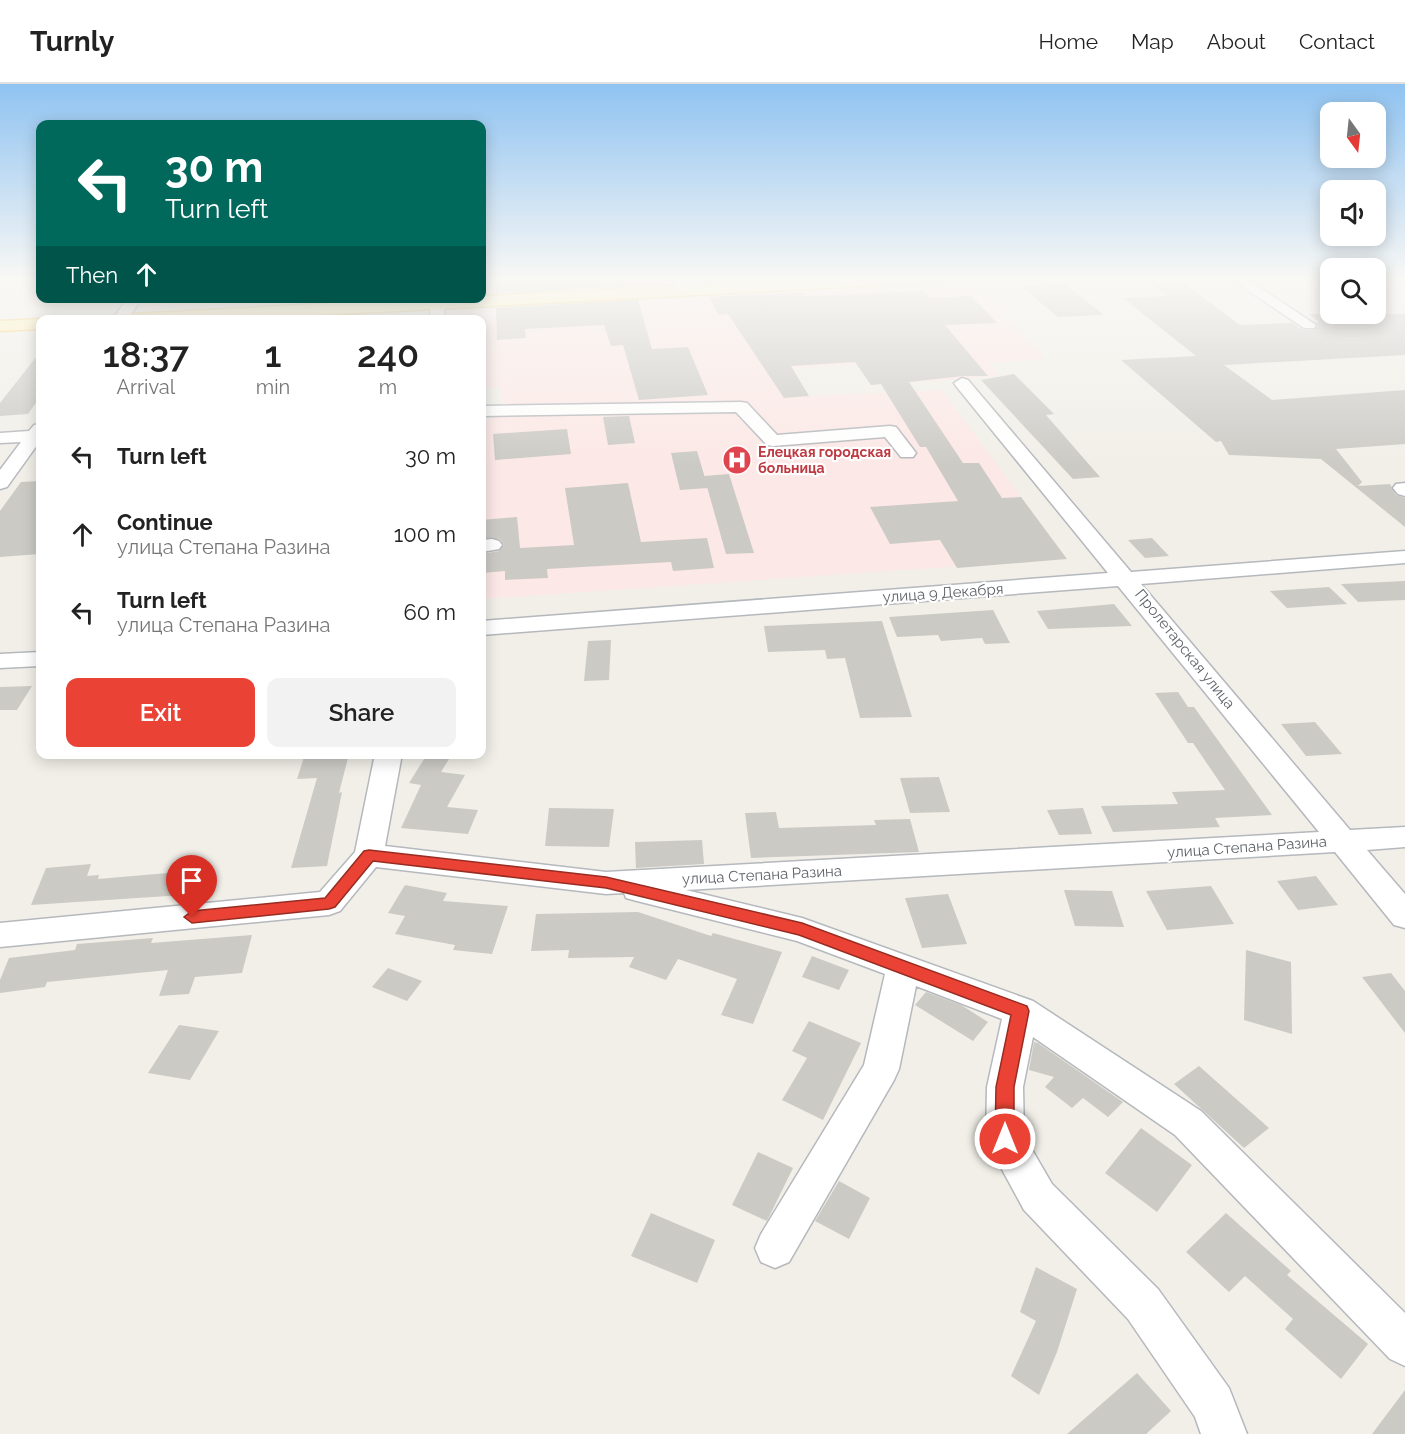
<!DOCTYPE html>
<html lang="en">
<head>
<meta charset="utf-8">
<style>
  :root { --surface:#fff; --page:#f2f2f2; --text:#222; --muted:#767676; --line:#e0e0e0; --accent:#ea4335 }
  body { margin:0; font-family:Raleway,sans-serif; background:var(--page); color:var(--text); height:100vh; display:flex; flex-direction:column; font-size:22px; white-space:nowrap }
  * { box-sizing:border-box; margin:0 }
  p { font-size:20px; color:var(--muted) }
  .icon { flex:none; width:33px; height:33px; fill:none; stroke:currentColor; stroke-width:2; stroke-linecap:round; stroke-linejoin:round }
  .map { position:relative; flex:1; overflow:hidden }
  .details { position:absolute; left:36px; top:231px; width:450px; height:444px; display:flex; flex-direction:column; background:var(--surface); border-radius:12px; box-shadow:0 3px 15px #0003 }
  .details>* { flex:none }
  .guide { position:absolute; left:36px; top:36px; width:450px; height:183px; border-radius:12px; box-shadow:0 3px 15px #0003; background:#00695c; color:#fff; overflow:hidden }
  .needle { width:39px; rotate:165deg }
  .controls { position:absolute; left:1320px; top:18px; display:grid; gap:12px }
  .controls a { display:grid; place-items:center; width:66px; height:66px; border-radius:12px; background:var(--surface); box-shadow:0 3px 15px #0003; font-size:30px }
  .pin { position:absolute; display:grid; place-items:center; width:51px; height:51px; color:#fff; margin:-62px -26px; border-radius:50% 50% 50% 0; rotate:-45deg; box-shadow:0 0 6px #0007 }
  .pin .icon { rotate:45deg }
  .me { position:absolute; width:66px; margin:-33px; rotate:0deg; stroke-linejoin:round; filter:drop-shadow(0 0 4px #0008) }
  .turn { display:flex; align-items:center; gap:21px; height:126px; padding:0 30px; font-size:27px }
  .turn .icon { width:78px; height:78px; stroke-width:2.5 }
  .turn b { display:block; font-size:42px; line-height:51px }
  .then { display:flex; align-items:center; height:57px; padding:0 30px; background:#0003; gap:12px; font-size:22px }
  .eta { display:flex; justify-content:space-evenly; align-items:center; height:102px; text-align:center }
  .eta b { font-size:36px; font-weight:600; line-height:42px }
  .button { display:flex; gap:12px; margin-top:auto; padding:12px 30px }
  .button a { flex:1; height:69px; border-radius:12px; background:var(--accent); color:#fff; font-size:24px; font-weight:600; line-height:69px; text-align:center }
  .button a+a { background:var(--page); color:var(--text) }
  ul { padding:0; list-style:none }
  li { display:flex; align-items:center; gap:18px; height:78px; padding:0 30px }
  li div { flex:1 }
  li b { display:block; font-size:22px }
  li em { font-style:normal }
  header { display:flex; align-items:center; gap:36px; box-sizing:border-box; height:84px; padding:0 30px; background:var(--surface); border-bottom:2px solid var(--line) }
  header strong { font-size:28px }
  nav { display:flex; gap:33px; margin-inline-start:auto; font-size:21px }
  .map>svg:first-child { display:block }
  .medical { fill:#fce8e6 }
  .building { fill:#cccac5 }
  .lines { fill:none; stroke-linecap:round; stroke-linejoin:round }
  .minor-casing { stroke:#b5b8bc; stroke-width:3 }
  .major-casing { stroke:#f2c960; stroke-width:3 }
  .minor { fill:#fff; fill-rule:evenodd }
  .major { fill:#fff2af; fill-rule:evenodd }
  .route { fill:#ea4335; stroke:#982c22; stroke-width:1.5 }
  .labels { text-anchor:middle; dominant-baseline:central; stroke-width:4.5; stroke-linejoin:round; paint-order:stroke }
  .far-health-label { font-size:14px; font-weight:bold; fill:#be3a42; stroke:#fff; text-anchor:start }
  .street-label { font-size:15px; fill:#5f6368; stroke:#fff }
</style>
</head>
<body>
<header>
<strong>Turnly</strong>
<nav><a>Home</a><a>Map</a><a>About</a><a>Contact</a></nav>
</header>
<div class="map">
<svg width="1405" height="1350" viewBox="0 0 1405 1350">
  <rect width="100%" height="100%" fill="#f1efe8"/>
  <path class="medical" d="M969,199L1047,275L989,279L1000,292L871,301L857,280L793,285L809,312L942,306L1067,475L482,515V338L505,329L500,303L482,304V236L454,235L453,227Z"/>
  <path class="building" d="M530,193H631L633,202L496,209V195Z
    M698,193H803L701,198Z
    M1182,198L1240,241L1292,239L1303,246H1314L1318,241L1316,238H1319L1309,230H1405V271L1224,281L1272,316L1405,306V360L1336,365L1362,398L1358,402L1390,400L1396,411L1405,414V443L1321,375L1229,371L1221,357L1216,358L1121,276L1196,272L1123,214L1167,212L1150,199Z
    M1065,200L1104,231L1058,233L1022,203Z
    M924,207L930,214L971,212L997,239L945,241L988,292H963L909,298L963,379H979L1002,414L1021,413L1067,475L957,484L940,456L890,460L870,423L958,417L926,363H920L881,300L871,301L855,278L791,282L809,312L784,314L728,230L719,231L709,213L804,208V212Z
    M638,216L652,265L688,263L708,311L639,316L623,261L611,262L604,241L525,245L526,254L497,256L496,224Z
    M40,268V313L28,330L0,332V319Z
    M1014,290L1054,330L1046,331L1100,393L1073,395L981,296Z
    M629,332L635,359L608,361L603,333Z
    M567,345L571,370L495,376L493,350Z
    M697,367L708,404L680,406L671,369Z
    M729,390L754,469L726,470L704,392Z
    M40,397V470L0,473V427L21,398Z
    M628,399L641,458L707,454L714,484L673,487L671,478L547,485L548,494L505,496V487L482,489V470L499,467L504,461L500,455L482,454V436L517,433L520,464L574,461L565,404Z
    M1152,454L1169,472L1145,474L1128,456Z
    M1405,497V516L1358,518L1341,500Z
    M1329,503L1347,520L1287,524L1270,507Z
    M1114,520L1132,542L1048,545L1037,527Z
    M993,526L1010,559L985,560L982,554L941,557L938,551L897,553L889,533Z
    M882,537L912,633L860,634L845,574L827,575L825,566L768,568L764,542Z
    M611,556L609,596L584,597L588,557Z
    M32,602L17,626H0V603Z
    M1178,608L1188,623H1194L1272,731L1215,734L1220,743L1113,748L1101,722L1178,720L1172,708L1225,706L1193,659H1188L1155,609Z
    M1315,638L1342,670L1306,672L1281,640Z
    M305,670H349L339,709L342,708L327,782L291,784L317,694L297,695Z
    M426,672L449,675L441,688L465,691L447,723L478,726L468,750L401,744L421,701L409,699Z
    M939,693L950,728L910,729L900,694Z
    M549,724L614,725L609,763L545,762Z
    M1083,724L1092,750L1059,751L1047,726Z
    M776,728L779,744L876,741L874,736L910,735L919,768L751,774L745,729Z
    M702,756L704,780L636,784L635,758Z
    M91,780L87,792L99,791L98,795L191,787L183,811L31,821L46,784Z
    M1316,792L1338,821L1298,826L1277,797Z
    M405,801L447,809L443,817L508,822L492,870L453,866L455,861L395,850L405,832L388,829Z
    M1211,802L1234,840L1167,846L1146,807Z
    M1064,806L1112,807L1124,843L1075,842Z
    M948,810L967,860L922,864L905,814Z
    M638,828L711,852L713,849L782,868L753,940L721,931L737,895L678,875L666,896L629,883L634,873L568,874L569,866L531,867L536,830Z
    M252,851L242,889L195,893L189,910L159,912L168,886L47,898L45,903L0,909V896L9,874L75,866L77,860L153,854L151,859Z
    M1246,866L1291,878L1292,950L1244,936Z
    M812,872L849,886L839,906L802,893Z
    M388,884L422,897L407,917L372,903Z
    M1391,889L1405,907V949L1362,893Z
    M926,908L961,921L988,938L973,957L915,921Z
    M809,937L861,959L823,1036L782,1016L807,974L792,967Z
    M179,941L219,947L190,996L148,989Z
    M1034,958L1038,959L1123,1018L1108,1033L1083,1014L1072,1024L1045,1003L1054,993L1029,986Z
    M1199,982L1269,1044L1244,1064L1174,1000Z
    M1141,1044L1192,1081L1157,1128L1105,1089Z
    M758,1068L793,1084L767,1137L732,1121Z
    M839,1097L870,1114L849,1155L815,1137Z
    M651,1129L715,1156L697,1199L631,1172Z
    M1226,1129L1291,1187L1287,1191L1368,1260L1341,1295L1285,1245L1293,1235L1245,1192L1229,1208L1186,1168Z
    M1036,1183L1077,1205L1057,1268L1039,1311L1011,1292L1036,1237L1020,1228Z
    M1137,1289L1171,1327L1146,1350H1067Z
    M1405,1306V1350H1372Z"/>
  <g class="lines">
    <g class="minor-casing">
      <path id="minor" d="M673,193H687L692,205L690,208H680Z
        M1228,193H1244L1316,241L1314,244H1304Z
        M128,214H142L127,236H112Z
        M431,214H445L444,236H430Z
        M962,294L968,296L1131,488L1405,467V479L1141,500L1350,746L1405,743V763L1367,766L1405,810V844L1394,841L1335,768L686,806L802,834L1033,917L1201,1027L1405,1229V1282L1390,1275L1175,1051L1033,953L1023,1003L1024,1052L1052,1100L1158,1205L1229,1304L1247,1350H1201L1195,1333L1128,1235L1024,1126L992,1067L986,1055L987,1003L1002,935L916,902L899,985L894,996L789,1178L775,1184L761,1178L755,1164L761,1150L864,981L885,890L797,857L637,817L626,814L624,809L606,810L376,783L340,827L329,831L0,863V839L320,808L355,768L375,670H402L385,762L606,788L1319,748L1118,502L482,551V537L1108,489L956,302L954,299Z
        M741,318L747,319L777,351L890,342L896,343L916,369L913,373H901L885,353L773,362L767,361L736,328L482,332V322Z
        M40,340V357L7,403L0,405V386L21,358L0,359V349L29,347L34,341Z
        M1405,399V412L1398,410L1393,404L1396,400Z
        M492,455L499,457L502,461L499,465L482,468V456Z
        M40,568V582L0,584V570Z"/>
    </g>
    <g class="major-casing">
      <path id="major" d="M847,193H951L943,198L226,236H106L115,231L430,214H482V212Z
        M40,235L43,236H40V245L0,247V237Z"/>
    </g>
    <use href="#minor" class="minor"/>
    <use href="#major" class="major"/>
  </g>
  <linearGradient id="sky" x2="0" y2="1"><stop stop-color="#8fc3f1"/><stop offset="0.51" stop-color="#f9f8f5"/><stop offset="1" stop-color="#f9f8f5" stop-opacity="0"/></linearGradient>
  <rect width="1405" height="382" fill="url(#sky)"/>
  <path class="route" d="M369,766L606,793L802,839L1027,922L1029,927L1014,1003V1055L1012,1061L1005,1064L998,1061L995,1055L996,1003L1011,931L799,851L606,804L373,777L335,823L329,825L192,839L184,833L192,827L325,814L364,767Z"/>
  <defs>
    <g id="hospital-disc" transform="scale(1.5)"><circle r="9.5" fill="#e0444e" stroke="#fff"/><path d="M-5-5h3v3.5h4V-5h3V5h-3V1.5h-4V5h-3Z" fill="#fff"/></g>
  </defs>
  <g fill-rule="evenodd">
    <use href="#hospital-disc" x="737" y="376"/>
  </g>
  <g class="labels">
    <g class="far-health-label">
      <text x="758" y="368">Елецкая городская<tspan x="758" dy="16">больница</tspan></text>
    </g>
    <g class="street-label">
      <text transform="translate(943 509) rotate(-4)">улица 9 Декабря</text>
      <text transform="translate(1185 565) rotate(51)">Пролетарская улица</text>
      <text transform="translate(1247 763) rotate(-4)">улица Степана Разина</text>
      <text transform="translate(762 791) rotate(-3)">улица Степана Разина</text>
    </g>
  </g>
</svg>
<div class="controls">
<a><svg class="needle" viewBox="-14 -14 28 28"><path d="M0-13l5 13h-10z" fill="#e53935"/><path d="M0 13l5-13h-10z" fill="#767676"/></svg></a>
<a><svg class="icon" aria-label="sound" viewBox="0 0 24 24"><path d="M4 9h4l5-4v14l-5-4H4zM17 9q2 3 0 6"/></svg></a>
<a><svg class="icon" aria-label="search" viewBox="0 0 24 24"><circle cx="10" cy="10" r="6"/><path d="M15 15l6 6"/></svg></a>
</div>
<div class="pin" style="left:192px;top:833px;background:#d93025"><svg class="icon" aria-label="arrive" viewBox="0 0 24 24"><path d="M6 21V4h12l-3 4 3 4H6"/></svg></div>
<svg class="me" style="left:1005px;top:1055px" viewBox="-20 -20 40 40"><circle r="17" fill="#ea4335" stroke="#fff" stroke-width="3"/><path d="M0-11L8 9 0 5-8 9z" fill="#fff"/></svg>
<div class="guide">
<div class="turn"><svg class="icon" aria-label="left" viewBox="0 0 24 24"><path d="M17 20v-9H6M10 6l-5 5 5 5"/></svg><div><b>30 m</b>Turn left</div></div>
<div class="then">Then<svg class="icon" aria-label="ahead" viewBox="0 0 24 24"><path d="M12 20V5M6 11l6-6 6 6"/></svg></div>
</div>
<section class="details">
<div class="eta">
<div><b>18:37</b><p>Arrival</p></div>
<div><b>1</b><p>min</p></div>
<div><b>240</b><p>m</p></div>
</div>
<ul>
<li><svg class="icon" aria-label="left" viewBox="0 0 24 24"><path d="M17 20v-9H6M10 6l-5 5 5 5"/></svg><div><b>Turn left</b></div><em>30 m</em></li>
<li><svg class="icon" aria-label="ahead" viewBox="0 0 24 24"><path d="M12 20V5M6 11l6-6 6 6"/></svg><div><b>Continue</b><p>улица Степана Разина</p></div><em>100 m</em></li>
<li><svg class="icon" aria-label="left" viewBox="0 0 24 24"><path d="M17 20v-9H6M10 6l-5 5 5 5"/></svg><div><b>Turn left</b><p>улица Степана Разина</p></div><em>60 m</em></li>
</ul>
<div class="button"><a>Exit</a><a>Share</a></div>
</section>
</div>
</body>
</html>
